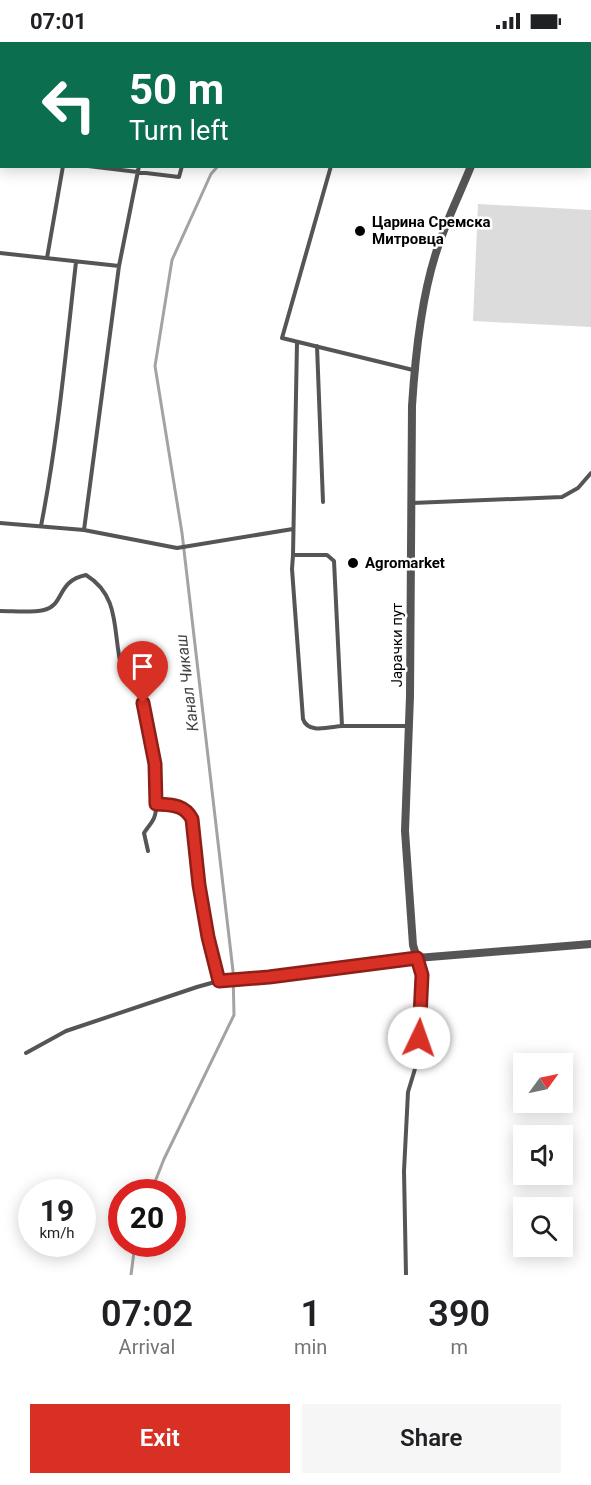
<!DOCTYPE html>
<html lang="en">
<head>
<meta charset="utf-8">
<style>
  :root { --surface:#fff; --page:#f6f6f6; --text:#202124; --muted:#757577; --accent:#d93025 }
  body { margin:0; font-family:Roboto,sans-serif; background:var(--page); color:var(--text); height:100vh; display:flex; flex-direction:column; font-size:22px; white-space:nowrap }
  * { box-sizing:border-box; margin:0 }
  p { font-size:20px; color:var(--muted) }
  .icon { flex:none; width:33px; height:33px; fill:none; stroke:currentColor; stroke-width:2; stroke-linecap:round; stroke-linejoin:round }
  .map { position:relative; height:1233px; overflow:hidden }
  .sheet { display:flex; flex-direction:column; background:var(--surface); flex:1 }
  .sheet>* { flex:none }
  .guide { position:absolute; left:0px; top:0px; width:591px; height:126px; box-shadow:0 3px 15px #0003; background:#0b6e4f; color:#fff; overflow:hidden }
  .needle { width:39px; rotate:57deg }
  .buttons { position:absolute; left:513px; top:1011px; display:grid; gap:12px }
  .buttons a { display:grid; place-items:center; width:60px; height:60px; border-radius:0px; background:var(--surface); box-shadow:0 3px 15px #0003; font-size:30px }
  .speed { position:absolute; left:18px; top:1137px; display:flex; gap:12px; font-size:30px; font-weight:700; text-align:center }
  .speed>* { display:grid; place-content:center; width:78px; height:78px; border-radius:50%; background:var(--surface); box-shadow:0 3px 15px #0003; line-height:1 }
  .speed small { font-size:15px; font-weight:400 }
  .speed .limit { border:9px solid #d22; background:#fff; color:#111 }
  .pin { position:absolute; display:grid; place-items:center; width:51px; height:51px; color:#fff; margin:-62px -26px; border-radius:50% 50% 50% 0; rotate:-45deg; box-shadow:0 0 6px #0007 }
  .pin .icon { rotate:45deg }
  .me { position:absolute; width:66px; margin:-33px; rotate:3deg; stroke-linejoin:round; filter:drop-shadow(0 0 4px #0008) }
  .turn { display:flex; align-items:center; gap:21px; height:126px; padding:0 30px; font-size:27px }
  .turn .icon { width:78px; height:78px; stroke-width:2.5 }
  .turn b { display:block; font-size:42px; line-height:51px }
  .eta { display:flex; justify-content:space-evenly; align-items:center; height:102px; text-align:center }
  .eta b { font-size:36px; font-weight:600; line-height:42px }
  .primary-button { display:flex; gap:12px; margin-top:auto; padding:12px 30px }
  .primary-button a { flex:1; height:69px; border-radius:0px; background:var(--accent); color:#fff; font-size:24px; font-weight:600; line-height:69px; text-align:center }
  .primary-button a+a { background:var(--page); color:var(--text) }
  .status { display:flex; justify-content:space-between; align-items:center; height:42px; padding:0 30px; background:var(--surface); direction:ltr }
  .status svg { height:16px; fill:currentColor }
  .map>svg:first-child { display:block }
  .green { fill:#dcdcdc }
  .lines { fill:none; stroke-linecap:round; stroke-linejoin:round }
  .stream { stroke:#a3a3a3; stroke-width:3 }
  .service { stroke:#555; stroke-width:4 }
  .minor { stroke:#555; stroke-width:8 }
  .route-casing { stroke:#8d1f18; stroke-width:15 }
  .route { stroke:#d93025; stroke-width:10 }
  .poi-dot { fill:#000; stroke:#fff; stroke-width:2 }
  .labels { text-anchor:middle; dominant-baseline:central; stroke-width:5; stroke-linejoin:round; paint-order:stroke }
  .poi-label { font-size:15px; font-weight:bold; fill:#000; stroke:#fff; text-anchor:start }
  .street-label { font-size:15px; fill:#000; stroke:#fff }
  .water-label { font-size:16px; font-style:italic; fill:#444; stroke:#fff }
</style>
</head>
<body>
<div class="status"><b>07:01</b><svg viewBox="0 0 49 12"><path d="M0 12V9h3v3zM5 12V6h3v6zM10 12V3h3v9zM15 12V0h3v12zM26 1h20v11H26zM47 4h2v5h-2z"/></svg></div>
<div class="map">
<svg width="591" height="1233" viewBox="0 0 591 1233">
  <rect width="100%" height="100%" fill="#fff"/>
  <path class="green" d="M478,162L591,168V285L473,279Z"/>
  <g class="lines">
    <path class="stream" d="M357,2L359,0
      M151,1150L164,1117L234,973L233,929L182,491L155,324L172,218L211,132L218,124
      M131,1233L135,1202"/>
    <path class="service" d="M315,0L316,2
      M84,2V0
      M164,2V0
      M207,2L208,0
      M268,2V0
      M498,2L499,0
      M88,124L179,135L182,124
      M331,124L282,296L413,328
      M0,211L119,224
      M47,216L63,124
      M297,300L293,513H327L334,519L342,684H408
      M317,304L323,460
      M412,461L562,455L578,446L591,431
      M0,481L84,488L177,506L293,487
      M41,484C58,397 66,308 76,220
      M84,488L119,224L139,124
      M293,513L292,527L303,677C308,692 329,685 342,684
      M0,569C14,569 31,571 44,568C65,563 56,539 86,533C122,555 112,593 122,627C126,640 139,650 143,662C150,682 162,758 154,776C152,781 147,786 144,791L148,809
      M156,762C171,763 184,762 192,777L199,843L208,895L219,939
      M26,1011L66,989L197,945L222,938L269,935L417,916L422,933L418,1017L408,1050L404,1129L406,1233"/>
    <path class="minor" d="M559,2L561,0
      M471,124C459,154 444,183 435,214C421,259 415,317 412,364L410,654L405,789L413,903L417,916L591,902"/>
  </g>
  <g class="lines">
    <g class="route-casing">
      <path id="route" d="M143,661L155,722L156,762C171,763 184,762 192,777L199,843L208,895L219,939L269,935L417,916L422,933L419,996"/>
    </g>
    <use href="#route" class="route"/>
  </g>
  <g class="poi-dot">
    <circle cx="360" cy="189" r="6"/>
    <circle cx="353" cy="521" r="6"/>
  </g>
  <g class="labels">
    <g class="poi-label">
      <text x="372" y="180">Царина Сремска<tspan x="372" dy="17">Митровца</tspan></text>
      <text x="365" y="521">Agromarket</text>
    </g>
    <g class="street-label">
      <text transform="translate(397 603) rotate(-90)">Јарачки пут</text>
    </g>
    <g class="water-label">
      <text transform="translate(187 641) rotate(-97)">Канал Чикаш</text>
    </g>
  </g>
</svg>
<div class="buttons">
<a><svg class="needle" viewBox="-14 -14 28 28"><path d="M0-13l5 13h-10z" fill="#e53935"/><path d="M0 13l5-13h-10z" fill="#757577"/></svg></a>
<a><svg class="icon" aria-label="sound" viewBox="0 0 24 24"><path d="M4 9h4l5-4v14l-5-4H4zM17 9q2 3 0 6"/></svg></a>
<a><svg class="icon" aria-label="search" viewBox="0 0 24 24"><circle cx="10" cy="10" r="6"/><path d="M15 15l6 6"/></svg></a>
</div>
<div class="speed"><div>19<small>km/h</small></div><div class="limit">20</div></div>
<div class="pin" style="left:143px;top:661px;background:#d93025"><svg class="icon" aria-label="arrive" viewBox="0 0 24 24"><path d="M6 21V4h12l-3 4 3 4H6"/></svg></div>
<svg class="me" style="left:419px;top:996px" viewBox="-20 -20 40 40"><circle r="19" fill="#fff"/><path d="M0-13L10 11 0 6-10 11z" fill="#d93025"/></svg>
<div class="guide">
<div class="turn"><svg class="icon" aria-label="left" viewBox="0 0 24 24"><path d="M17 20v-9H6M10 6l-5 5 5 5"/></svg><div><b>50 m</b>Turn left</div></div>
</div>
</div>
<section class="sheet">
<div class="eta">
<div><b>07:02</b><p>Arrival</p></div>
<div><b>1</b><p>min</p></div>
<div><b>390</b><p>m</p></div>
</div>
<div class="primary-button"><a>Exit</a><a>Share</a></div>
</section>
</body>
</html>
